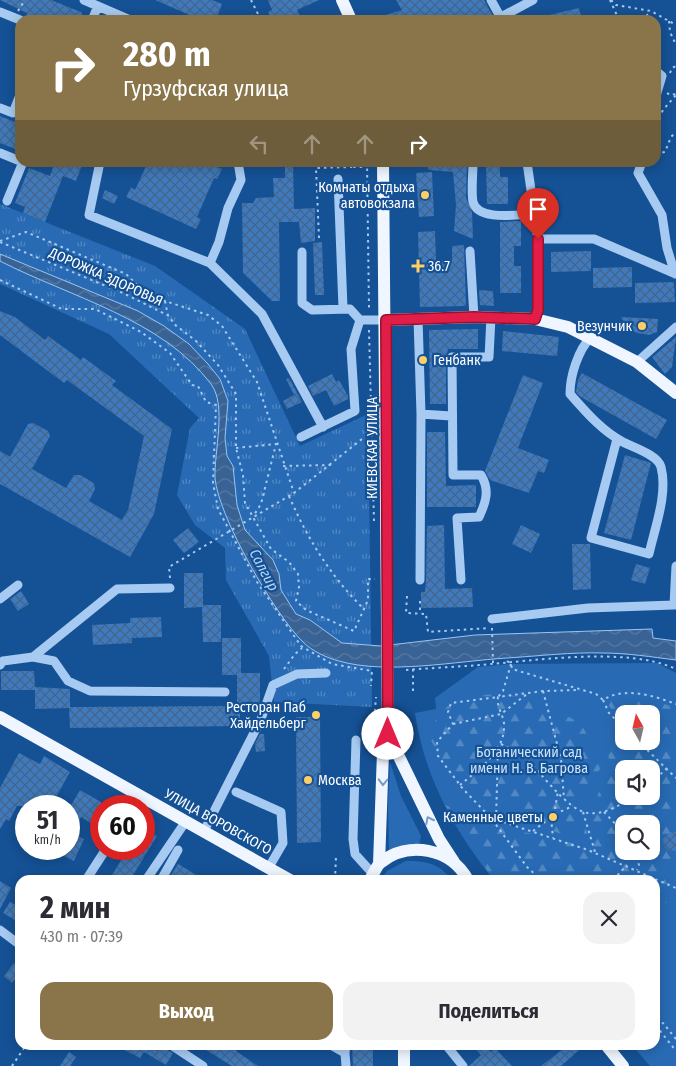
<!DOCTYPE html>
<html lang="ru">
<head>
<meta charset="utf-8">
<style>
  :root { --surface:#fff; --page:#f2f2f3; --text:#2b2b33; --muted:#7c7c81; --accent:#8a754a }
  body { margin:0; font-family:"Fira Sans Condensed",sans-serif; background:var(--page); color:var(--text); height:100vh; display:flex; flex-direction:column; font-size:19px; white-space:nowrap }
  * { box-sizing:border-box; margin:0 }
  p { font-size:16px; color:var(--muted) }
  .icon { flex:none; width:28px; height:28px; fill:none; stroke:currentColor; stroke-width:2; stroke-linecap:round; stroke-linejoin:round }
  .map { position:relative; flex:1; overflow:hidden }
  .side { position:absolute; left:15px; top:875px; width:645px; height:175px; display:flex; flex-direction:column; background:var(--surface); border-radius:15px; box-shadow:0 2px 12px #0003 }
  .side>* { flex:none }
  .hud { position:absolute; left:15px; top:15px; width:646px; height:152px; border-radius:15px; box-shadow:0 2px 12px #0003; background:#8a754a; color:#fff; overflow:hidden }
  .needle { width:32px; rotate:352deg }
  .buttons { position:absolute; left:615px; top:705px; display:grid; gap:10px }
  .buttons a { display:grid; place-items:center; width:45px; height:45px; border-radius:10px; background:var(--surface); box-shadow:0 2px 12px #0003; font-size:25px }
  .speed { position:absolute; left:15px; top:795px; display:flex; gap:10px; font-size:25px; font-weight:700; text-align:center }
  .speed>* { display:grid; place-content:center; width:65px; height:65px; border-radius:50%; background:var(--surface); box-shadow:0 2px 12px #0003; line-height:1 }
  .speed small { font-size:12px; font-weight:400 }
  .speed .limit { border:8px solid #d22; background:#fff; color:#111 }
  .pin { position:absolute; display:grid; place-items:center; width:42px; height:42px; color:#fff; margin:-51px -21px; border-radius:50% 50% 50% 0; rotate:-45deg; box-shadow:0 0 5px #0007 }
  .pin .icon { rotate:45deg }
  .me { position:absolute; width:55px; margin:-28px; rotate:0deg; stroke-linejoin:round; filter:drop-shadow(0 0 4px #0008) }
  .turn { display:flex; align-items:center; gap:18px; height:105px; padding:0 25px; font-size:22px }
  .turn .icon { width:65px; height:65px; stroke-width:2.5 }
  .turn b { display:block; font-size:35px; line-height:42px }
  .lanes { display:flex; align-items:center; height:48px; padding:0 25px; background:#0003; justify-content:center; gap:25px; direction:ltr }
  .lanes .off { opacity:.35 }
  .round { display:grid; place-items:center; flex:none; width:52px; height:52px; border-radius:15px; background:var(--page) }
  .head { display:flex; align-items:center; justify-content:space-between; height:85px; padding:0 25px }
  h1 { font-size:30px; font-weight:700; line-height:38px }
  .primary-button { display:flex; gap:10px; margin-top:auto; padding:10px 25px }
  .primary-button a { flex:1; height:58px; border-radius:15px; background:var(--accent); color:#fff; font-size:20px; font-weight:700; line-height:58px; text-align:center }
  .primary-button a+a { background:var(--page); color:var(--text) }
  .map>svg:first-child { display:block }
  .green { fill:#286bb4; fill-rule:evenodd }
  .forest { fill:url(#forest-firs); fill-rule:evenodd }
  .park { fill:url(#park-tufts) }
  .water { fill:url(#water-waves); stroke:#98c5f4 }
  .building { fill:url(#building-cross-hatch) }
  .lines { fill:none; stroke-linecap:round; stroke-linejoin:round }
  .path { stroke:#a6caf1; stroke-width:2; stroke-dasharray:2.5 4; stroke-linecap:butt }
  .minor { stroke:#a6caf1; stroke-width:9 }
  .major { stroke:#f0f6ff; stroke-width:12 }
  .oneway { stroke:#789bc5 }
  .route-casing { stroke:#92132f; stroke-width:12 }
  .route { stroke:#e11d48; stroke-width:9 }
  .poi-dot { fill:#ffcf66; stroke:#155195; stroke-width:2 }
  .labels { text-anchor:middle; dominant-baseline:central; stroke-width:4.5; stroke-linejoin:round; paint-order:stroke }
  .poi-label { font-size:14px; fill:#fff; stroke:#155195; text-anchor:end }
  .street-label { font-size:14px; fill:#fff; stroke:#155195 }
  .park-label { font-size:14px; fill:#cde4fc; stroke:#155195 }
  .water-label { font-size:15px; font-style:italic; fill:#b2d4f8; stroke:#155195 }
</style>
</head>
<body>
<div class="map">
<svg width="676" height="1066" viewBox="0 0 676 1066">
  <defs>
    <pattern id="forest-firs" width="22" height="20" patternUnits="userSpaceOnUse" patternTransform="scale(1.25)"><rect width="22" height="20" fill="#286bb4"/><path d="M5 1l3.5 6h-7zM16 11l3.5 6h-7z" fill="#5389c3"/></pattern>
    <pattern id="park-tufts" width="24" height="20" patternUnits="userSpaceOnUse" patternTransform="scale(1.25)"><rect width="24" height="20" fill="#286bb4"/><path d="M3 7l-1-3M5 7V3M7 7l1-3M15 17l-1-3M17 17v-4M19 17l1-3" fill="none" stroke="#5389c3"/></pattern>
    <pattern id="water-waves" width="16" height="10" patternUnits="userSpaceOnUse" patternTransform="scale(1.25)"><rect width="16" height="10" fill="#396395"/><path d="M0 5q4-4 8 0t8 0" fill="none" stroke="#577aa5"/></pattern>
    <pattern id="building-cross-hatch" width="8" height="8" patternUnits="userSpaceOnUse" patternTransform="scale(1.25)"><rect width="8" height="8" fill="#3e7abd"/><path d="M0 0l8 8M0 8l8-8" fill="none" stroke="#44658a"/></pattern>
  </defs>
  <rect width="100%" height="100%" fill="#155195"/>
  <path class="green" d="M657,663L676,673V1066H650L632,1045H655V880H494C454,831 424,776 415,713L436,709L435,698L478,667L511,664ZM624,714H651V741H624ZM624,769H651V796H624ZM624,824H651V851H624Z
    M390,762L401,796L421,836L419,845L389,850L388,805Z
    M406,861C425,861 440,863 451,880H381L387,871Z"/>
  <path class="forest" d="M497,694L522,697L580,722L603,764L576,806L572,838L516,817L505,799L488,811L463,778L448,769L427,734C448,698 457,697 497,694Z
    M614,698H646L676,708V773L643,741H651V714H624V724L608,705Z
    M601,732L624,737V741H629L657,765L676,787V872L658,865L674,899L655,908V880H493L445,805L498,826L580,845L592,808L611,765ZM624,769H651V796H624ZM624,824H651V851H624Z"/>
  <path class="park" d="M0,204L155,266L245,329L300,446L368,414L372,707L274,702L269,656L226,580L225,548L195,525L177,495L190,428L199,418L109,334L0,284Z"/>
  <path class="water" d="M0,254L138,311L164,326L189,344L208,364L220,379L228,401L225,438L227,456L233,466L237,505L245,530L273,560L279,574L281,590L296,614L310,620L342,643L381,646L475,635L652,629L653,638L676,641V660C652,657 627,653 603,653C572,652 539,656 507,658C457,661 387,675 339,661C327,658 312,651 303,642C275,615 218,516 215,478C214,452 227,405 211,384C162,319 70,297 0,261Z"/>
  <path class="building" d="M0,0H51L81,12L85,20H26L27,13Z
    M155,0H212L222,4L216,20H201Z
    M268,0H319L297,10L302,20H280L279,17L272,20L268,12L272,10Z
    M396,0H484L495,20H376V18L402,10Z
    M579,8L582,20H541V17Z
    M0,116L20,124V151L0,143Z
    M55,162L82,165L76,181L63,176L45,222L23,213L25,207L15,203L29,168L50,176Z
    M148,162H216L215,166L222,169L217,179L214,178L197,217L201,219L196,229L126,197L131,187L135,190Z
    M285,162H293L294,209L315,208V241L301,243L299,222H279L280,301H272L243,273L242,203H253L256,198L274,197L273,178H285Z
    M424,162H467L466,198L472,212L473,239L454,231L456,205L453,172L429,170Z
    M486,162H500V177H508V204H487Z
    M432,172L434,216L419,217L416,173Z
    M105,190L118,196L114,204L102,198Z
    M521,221V246H514V266H521V293H500V222Z
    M435,231L436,260H452V246L464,245L466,306L420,307L418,232Z
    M322,242L324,295H315L313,243Z
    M591,251V271L551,272V252Z
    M632,267V287L593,288V268Z
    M674,282L675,302L635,303V283Z
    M479,290L493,291L494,306L480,305Z
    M0,311L15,317L45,340L48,336L81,360L83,357L116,381L112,385L172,429L154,514L130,557L0,484V451L10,457L28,424L33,423L48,431L50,436L32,469L66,488L74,475H80L94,483L95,489L89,501L122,520L128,510L144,436L67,380L64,383L0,335Z
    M621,317L658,319L657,332L649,335L637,333L628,328Z
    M478,329V349H448L446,357V404H430L429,330Z
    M503,331L559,337L557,356L502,351Z
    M676,337L672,367L665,374L652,357Z
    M582,373L667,420L656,439L581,397L576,392L578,380Z
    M332,374L336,382L339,380L348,396V399L334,406L326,390L313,396L308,386Z
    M523,375L543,383L518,448L549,460L544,473L538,471L529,493L490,480L485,471Z
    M289,378L302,402L287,409L283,401L294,395L286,379Z
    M427,432H445L446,486L476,485V507H427Z
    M625,455L651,463L631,540L604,533Z
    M444,525L445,589L472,588L473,607L421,608V592H425L426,580L427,526Z
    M521,525L540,534L531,553L512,544Z
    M188,528L199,542L184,553L173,540Z
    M572,544H590L591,589L573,590Z
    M636,564L650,568L645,584L631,580Z
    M184,573H203V605H221V642H203L202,607L184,608Z
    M21,591L29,604L18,611L10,599Z
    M161,617L162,637L132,638V643L93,645L92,625L130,623V618Z
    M222,638H241V673H260V702L258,709H240V726L70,728L69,708L35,709V690H1V671H34L35,687L70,689V707L237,706V675H222Z
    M296,717H320L321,842L297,843Z
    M260,734H264L265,751L256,752L255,744Z
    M19,753L40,764L44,756L70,772L51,806H17L9,821L6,819L0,829V788Z
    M80,790L101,802V829L81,817L76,827L69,823V809Z
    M144,828L157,836L130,880H109L128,849H144Z
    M670,832H676V851L668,850L664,846L663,839Z
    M74,834L84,839L74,861L64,856Z
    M178,864L205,880H168Z
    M0,881L11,888L0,909Z
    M10,902L20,907V923L3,913Z
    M14,963L20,967V972L12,983L4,976Z
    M115,1045H147L157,1051L160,1046L173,1053L166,1065L144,1052L140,1058Z
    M198,1045H240L236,1051L258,1066H232Z
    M352,1045H373V1066H353Z
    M472,1045H485L491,1052L495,1048L512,1066H469L481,1055Z
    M559,1045H574L579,1050L561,1066H541L563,1049Z
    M69,1052L76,1057L70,1066H60Z"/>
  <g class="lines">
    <path class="path" d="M251,0L261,20
      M610,0L619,20
      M611,0L616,5L651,11L676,25
      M18,11L25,0
      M641,20L651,12
      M669,21L670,32L676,45
      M670,73L672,68L676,66
      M667,93L670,95L676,94
      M656,124L663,110L676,95
      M656,154L665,152L671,137L676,132
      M350,162L352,167H365
      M367,162L369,310
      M413,163V162
      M319,238L316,168L352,167
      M0,241L26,232L126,274L142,290L165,301L208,315L222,326L257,382L294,493
      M0,242L123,293L169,316L174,324L196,341L218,365L236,394V448L243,475L245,503L271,549L289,562L298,574L299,587L296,601L306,610L354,631L368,600V579H375
      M0,280L62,309H95L141,332L170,353L192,385L198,386L206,402L216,405L213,483L218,509L257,582L301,646L332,664L372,671L371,686
      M165,301L168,316
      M369,330L374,522
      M236,448L276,444L261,504L254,515
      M283,466L331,465
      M289,496C307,538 331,577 364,609
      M170,578L169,567L294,493L372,431
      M407,596L406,613L426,614L428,632L489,628
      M420,601V613
      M492,628L493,663
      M507,661L511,664L512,669L596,694L603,700C625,686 654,696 676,704
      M511,664L503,691L498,697L451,703L448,712L453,724L437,742L438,756L463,789L491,818L527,867L541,880
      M284,669L295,654L302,648
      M413,669V695
      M406,670C430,668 455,667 479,665C534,661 626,646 676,669
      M543,691L561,759L564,799
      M603,700L609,713L624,728
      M453,724L501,714L527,694
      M363,733L374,721L376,697
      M638,741L676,778
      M501,744C509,748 517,752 524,757C541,771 566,810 588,813C604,815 621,805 634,796
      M651,783L667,768
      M460,785C478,770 504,752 504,727C505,716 496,708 498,697L543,691L580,690
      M583,812L595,852
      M604,812L624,833
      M555,814L573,806
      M491,818L588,850L676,888
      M551,818L553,838
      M496,819L498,749
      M533,831L554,815L558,791
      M634,851L639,865L637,870
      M335,880L336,856
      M613,880L627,865
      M676,1039L663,1023L657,1027L676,1051
      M12,1066L26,1045"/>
    <path class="minor" d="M84,0L130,20
      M491,0L502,20
      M0,12L20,20
      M501,17L533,0
      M92,20L98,6
      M656,71L662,76L656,96
      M0,108L13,113L20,95
      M0,153L20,161
      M100,162L89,215L210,263L262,314L323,427
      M473,162C473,175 471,191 473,202C478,222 520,214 535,214
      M527,162L538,239V310L535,319
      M642,162L638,173L662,215L667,248L675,274
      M338,179L343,308
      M7,201L23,162
      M538,239H594L676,274
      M470,251L474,317
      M302,252V303L312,310L350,309L360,320H386
      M210,263L219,242L228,208L241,180L238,162
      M418,318L421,414L420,580
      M591,337C578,350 570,376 570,394C586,412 602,431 623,442C634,448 658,455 661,467C668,494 655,527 649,554L591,538L617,439
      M637,362L676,327
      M421,414L451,416
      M301,437L355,411L351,349L360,320
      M461,580L457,518L479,517C486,502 490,490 481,475H453L452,357H489L491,317
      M0,599L18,585
      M492,619L588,608L674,605L676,566
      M33,657L54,661L68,681L90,691L225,692
      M0,665L3,661L33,657L117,589L170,588
      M356,740L353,839L355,854L373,874
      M236,792L281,812L283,843L269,867
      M133,806L141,795
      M204,831L261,719L273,685L297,674L326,673
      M86,880L106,849
      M146,880L186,821
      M161,880L178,850
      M0,930L20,945
      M171,1045L203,1066
      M331,1045L345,1053L346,1045
      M446,1045L463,1066
      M345,1053L346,1066"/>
    <path class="major" d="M342,0L351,20
      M386,320L474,317L535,319L568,327L637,362L676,393
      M0,717L290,880
      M388,734L439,839L454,862
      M379,864L383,752L388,734L383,162
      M370,880C373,875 376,867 380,863C408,840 451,848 468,880
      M606,1045L623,1066
      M404,1066V1045"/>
  </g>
  <defs><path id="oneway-chevron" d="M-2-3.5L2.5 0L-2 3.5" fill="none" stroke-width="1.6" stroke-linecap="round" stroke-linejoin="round" transform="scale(1.25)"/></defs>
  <g class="oneway">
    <use href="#oneway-chevron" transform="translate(383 782) rotate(91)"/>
    <use href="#oneway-chevron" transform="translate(429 820) rotate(-117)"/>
  </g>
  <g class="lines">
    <g class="route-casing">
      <path id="route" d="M388,734L386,320L474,317L535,319L538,310V239"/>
    </g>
    <use href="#route" class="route"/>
  </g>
  <g class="poi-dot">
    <circle cx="425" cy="195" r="5"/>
    <path d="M415.5 258.5h5v5h5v5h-5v5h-5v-5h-5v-5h5z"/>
    <circle cx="642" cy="326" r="5"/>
    <circle cx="423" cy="360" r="5"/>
    <circle cx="316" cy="715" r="5"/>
    <circle cx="308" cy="780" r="5"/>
    <circle cx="553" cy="817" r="5"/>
  </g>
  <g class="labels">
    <g class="poi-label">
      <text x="415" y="187">Комнаты отдыха<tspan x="415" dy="16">автовокзала</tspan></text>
      <text x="428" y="266" text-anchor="start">36.7</text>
      <text x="632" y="326">Везунчик</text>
      <text x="433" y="360" text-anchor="start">Генбанк</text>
      <text x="306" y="707">Ресторан Паб<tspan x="306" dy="16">Хайдельберг</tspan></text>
      <text x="318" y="780" text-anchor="start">Москва</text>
      <text x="543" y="817">Каменные цветы</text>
    </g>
    <g class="street-label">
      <text transform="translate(106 277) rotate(24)">ДОРОЖКА ЗДОРОВЬЯ</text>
      <text transform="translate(372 448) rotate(-90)">КИЕВСКАЯ УЛИЦА</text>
      <text transform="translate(218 822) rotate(29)">УЛИЦА ВОРОВСКОГО</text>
    </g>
    <g class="park-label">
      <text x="529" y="752">Ботанический сад<tspan x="529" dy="16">имени Н. В. Багрова</tspan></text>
    </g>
    <g class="water-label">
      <text transform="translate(264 570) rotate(62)">Салгир</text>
    </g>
  </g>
</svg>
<div class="buttons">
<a><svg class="needle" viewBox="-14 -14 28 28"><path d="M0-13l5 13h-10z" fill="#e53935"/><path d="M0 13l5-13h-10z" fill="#7c7c81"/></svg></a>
<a><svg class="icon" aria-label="sound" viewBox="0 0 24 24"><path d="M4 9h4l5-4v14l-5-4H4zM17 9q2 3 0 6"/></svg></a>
<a><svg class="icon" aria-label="search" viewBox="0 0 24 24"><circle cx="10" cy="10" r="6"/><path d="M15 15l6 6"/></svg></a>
</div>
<div class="speed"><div>51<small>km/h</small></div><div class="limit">60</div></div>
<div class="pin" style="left:538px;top:239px;background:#d93025"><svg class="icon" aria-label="arrive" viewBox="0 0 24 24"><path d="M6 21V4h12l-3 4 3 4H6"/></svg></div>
<svg class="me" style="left:388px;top:734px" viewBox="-20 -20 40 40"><circle r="19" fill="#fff"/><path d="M0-13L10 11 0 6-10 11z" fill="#e11d48"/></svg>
<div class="hud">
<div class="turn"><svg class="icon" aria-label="right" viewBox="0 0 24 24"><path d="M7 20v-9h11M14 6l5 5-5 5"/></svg><div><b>280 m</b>Гурзуфская улица</div></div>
<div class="lanes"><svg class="icon off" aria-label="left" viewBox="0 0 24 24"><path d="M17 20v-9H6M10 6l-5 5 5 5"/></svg><svg class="icon off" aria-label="ahead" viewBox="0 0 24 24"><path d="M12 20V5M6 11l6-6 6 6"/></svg><svg class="icon off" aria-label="ahead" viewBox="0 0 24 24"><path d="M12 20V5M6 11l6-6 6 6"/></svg><svg class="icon" aria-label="right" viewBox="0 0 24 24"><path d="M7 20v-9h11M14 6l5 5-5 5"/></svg></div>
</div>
<section class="side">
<div class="head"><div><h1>2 мин</h1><p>430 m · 07:39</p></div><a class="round"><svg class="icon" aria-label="close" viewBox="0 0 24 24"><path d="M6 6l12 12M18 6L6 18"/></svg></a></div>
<div class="primary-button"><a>Выход</a><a>Поделиться</a></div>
</section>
</div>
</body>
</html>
